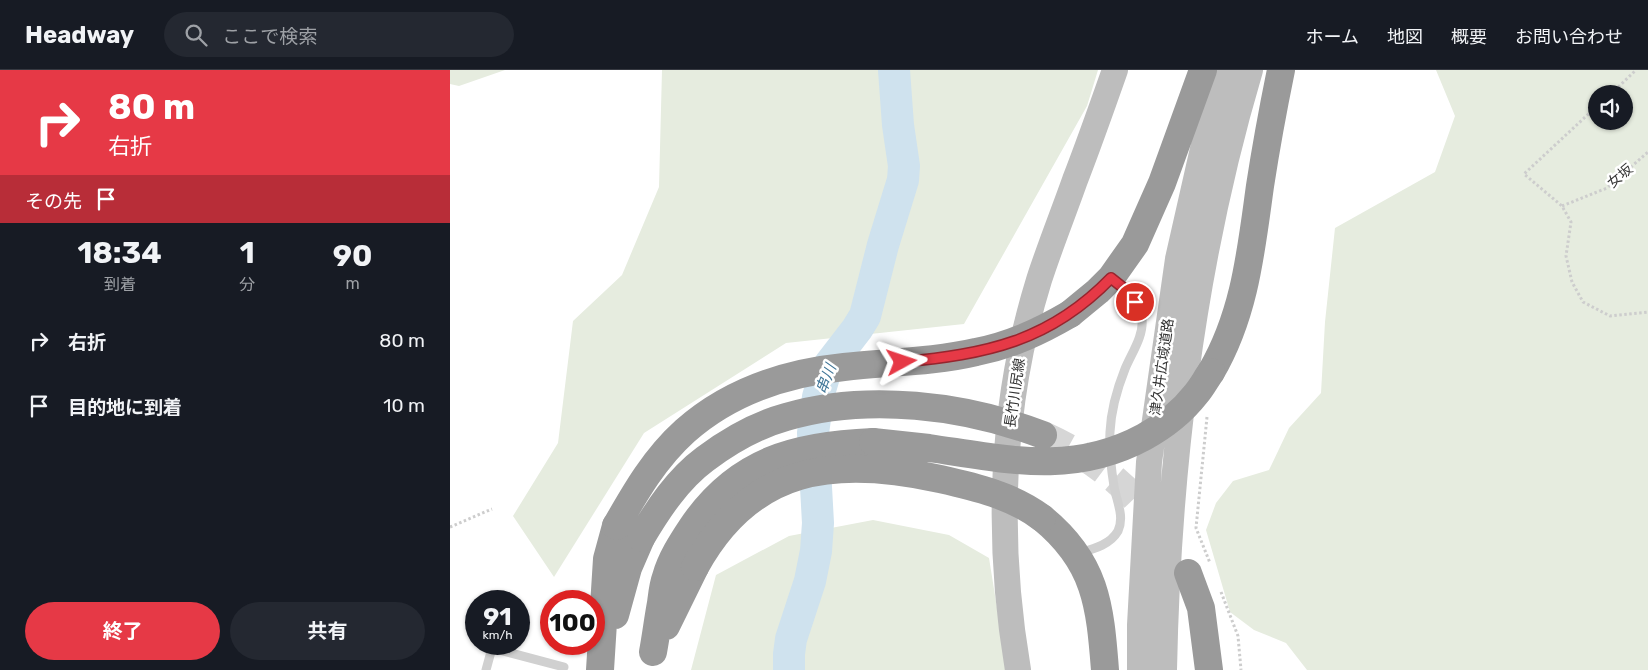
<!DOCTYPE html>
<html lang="ja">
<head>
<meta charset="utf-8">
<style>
  :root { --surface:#171b24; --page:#242831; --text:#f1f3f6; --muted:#9ea1a6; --line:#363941; --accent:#e63946 }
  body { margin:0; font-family:Rubik,"Noto Sans JP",sans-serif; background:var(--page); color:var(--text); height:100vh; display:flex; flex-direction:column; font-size:19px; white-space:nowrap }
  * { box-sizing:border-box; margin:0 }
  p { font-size:16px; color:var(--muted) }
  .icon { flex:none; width:28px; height:28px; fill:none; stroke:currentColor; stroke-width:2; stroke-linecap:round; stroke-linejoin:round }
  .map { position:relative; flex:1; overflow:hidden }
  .side { display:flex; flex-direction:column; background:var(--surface); width:450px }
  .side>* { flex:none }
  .guide { background:#e63946; color:#fff; overflow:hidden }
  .tools { position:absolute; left:1138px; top:15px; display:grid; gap:10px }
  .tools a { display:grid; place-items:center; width:45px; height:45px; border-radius:50%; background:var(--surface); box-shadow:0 1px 4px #0004; font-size:25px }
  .speed { position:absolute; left:15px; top:520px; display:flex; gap:10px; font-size:25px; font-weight:700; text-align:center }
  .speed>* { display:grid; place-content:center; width:65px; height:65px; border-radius:50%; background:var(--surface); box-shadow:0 1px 4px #0004; line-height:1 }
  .speed small { font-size:12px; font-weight:400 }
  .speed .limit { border:8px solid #d22; background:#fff; color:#111 }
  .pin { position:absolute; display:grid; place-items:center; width:42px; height:42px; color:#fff; margin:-21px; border:2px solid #fff; border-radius:50%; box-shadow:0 1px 5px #0007 }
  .me { position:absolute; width:55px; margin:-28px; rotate:85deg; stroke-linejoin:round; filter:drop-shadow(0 0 4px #0008) }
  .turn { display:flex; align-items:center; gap:18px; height:105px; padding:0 25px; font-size:22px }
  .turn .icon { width:65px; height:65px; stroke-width:2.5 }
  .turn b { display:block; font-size:35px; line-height:42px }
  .then { display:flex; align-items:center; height:48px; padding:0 25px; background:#0003; gap:10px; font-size:19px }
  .eta { display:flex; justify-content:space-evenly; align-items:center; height:85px; text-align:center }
  .eta b { font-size:30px; font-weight:700; line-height:35px }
  .action { display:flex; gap:10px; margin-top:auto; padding:10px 25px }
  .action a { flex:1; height:58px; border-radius:30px; background:var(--accent); color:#fff; font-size:20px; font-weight:700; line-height:58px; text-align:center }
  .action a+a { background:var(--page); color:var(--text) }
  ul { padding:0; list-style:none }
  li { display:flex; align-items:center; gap:15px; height:65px; padding:0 25px }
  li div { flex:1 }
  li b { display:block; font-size:19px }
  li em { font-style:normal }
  header { display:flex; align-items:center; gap:30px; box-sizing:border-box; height:70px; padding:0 25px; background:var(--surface); border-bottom:1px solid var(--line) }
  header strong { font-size:24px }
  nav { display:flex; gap:28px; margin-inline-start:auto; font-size:18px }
  .search { width:350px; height:45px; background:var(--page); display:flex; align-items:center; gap:12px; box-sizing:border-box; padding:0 18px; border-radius:28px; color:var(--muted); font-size:19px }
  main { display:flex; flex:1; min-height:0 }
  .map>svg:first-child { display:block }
  .green { fill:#e6ecdf; fill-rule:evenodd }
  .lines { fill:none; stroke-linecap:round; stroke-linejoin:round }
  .river { stroke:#cfe2ee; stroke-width:32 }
  .highway-tunnel { stroke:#d6d6d6; stroke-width:28; stroke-dasharray:28 14; stroke-linecap:butt }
  .path { stroke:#cdcdcd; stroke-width:3; stroke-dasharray:2.5 2.5; stroke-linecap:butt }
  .lane { stroke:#d0d0d0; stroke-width:9 }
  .secondary { stroke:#bdbdbd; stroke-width:26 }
  .highway { stroke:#9a9a9a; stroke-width:28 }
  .highway-bridge { stroke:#9a9a9a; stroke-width:28 }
  .route-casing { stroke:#96252e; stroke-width:12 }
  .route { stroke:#e63946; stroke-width:9 }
  .labels { text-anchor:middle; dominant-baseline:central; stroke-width:5; stroke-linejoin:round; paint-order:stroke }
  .street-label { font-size:14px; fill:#333; stroke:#fff }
  .water-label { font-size:15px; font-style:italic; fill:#3f7597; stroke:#fff }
</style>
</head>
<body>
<header>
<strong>Headway</strong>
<div class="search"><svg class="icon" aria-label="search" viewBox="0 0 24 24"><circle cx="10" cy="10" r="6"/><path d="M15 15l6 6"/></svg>ここで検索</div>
<nav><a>ホーム</a><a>地図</a><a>概要</a><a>お問い合わせ</a></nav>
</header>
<main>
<section class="side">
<div class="guide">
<div class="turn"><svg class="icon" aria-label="right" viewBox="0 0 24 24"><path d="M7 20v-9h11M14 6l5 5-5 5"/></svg><div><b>80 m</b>右折</div></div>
<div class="then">その先<svg class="icon" aria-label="arrive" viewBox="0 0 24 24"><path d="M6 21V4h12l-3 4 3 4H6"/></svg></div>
</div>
<div class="eta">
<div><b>18:34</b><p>到着</p></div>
<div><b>1</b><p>分</p></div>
<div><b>90</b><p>m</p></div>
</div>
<ul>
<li><svg class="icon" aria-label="right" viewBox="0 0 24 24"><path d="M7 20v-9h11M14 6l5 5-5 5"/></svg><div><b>右折</b></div><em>80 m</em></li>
<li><svg class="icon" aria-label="arrive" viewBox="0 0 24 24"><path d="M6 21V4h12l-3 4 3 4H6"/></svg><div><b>目的地に到着</b></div><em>10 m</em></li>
</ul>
<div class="action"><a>終了</a><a>共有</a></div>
</section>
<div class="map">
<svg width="1198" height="600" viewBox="0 0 1198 600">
  <rect width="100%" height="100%" fill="#fff"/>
  <path class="green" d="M0,0H55L9,16L0,14Z
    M212,0H648L637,36L514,254L336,273L194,363L104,507L63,446L108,373L123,251L172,205L209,117Z
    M986,0H1198V600H857L836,573L804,560L780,542L756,460L766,433L783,411L819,400L839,358L871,323L875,252L885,158L985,102L1005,46ZM1146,24H1174V51H1146Z
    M423,450L499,465L539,488L557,600H241L266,505L339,466Z"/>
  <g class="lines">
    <path class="river" d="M339,600V584L341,569L360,511L366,481L368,453L363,363L368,327L375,303L380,294L407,259L415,246L433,175L453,110L454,96L448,55L444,0"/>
    <path class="highway-tunnel" d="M593,365C641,387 676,413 708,456"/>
    <path class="path" d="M1161,24L1186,0
      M1146,37L1074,104L1112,136L1121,152L1116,186L1122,212L1133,232L1160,246L1198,242
      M1112,136L1157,118L1198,82
      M757,347L746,458L760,493
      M0,457L42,439
      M771,522L788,566L791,600"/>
    <path class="lane" d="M629,483C643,479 660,475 668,461C675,446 666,430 664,416C661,398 659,380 660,362C661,341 667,319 675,299C681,284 694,266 692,249C690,233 674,219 663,210
      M36,600L42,578L114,597"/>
    <path class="secondary" d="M568,600C546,470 550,336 589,210C600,176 613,144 625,110C639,74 652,37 665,0
      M690,600V555L699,392L728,189L755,70L775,0
      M714,600C718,397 742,195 800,0"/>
    <path class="highway" d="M620,244L648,221L661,208L685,174L712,113L753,0
      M761,302C795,244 801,181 810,116C816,77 823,39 831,0
      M592,448C646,492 650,535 655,600
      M738,503L751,538L759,600
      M165,545L178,498L191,468
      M216,556L245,497
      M203,582C206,566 208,549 211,533C212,525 213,515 216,507C221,489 232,472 242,457C287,390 347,375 423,372
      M150,600L157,489L166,456"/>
    <path class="highway-bridge" d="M423,372C442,374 461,376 479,378C555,389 622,406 694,367C714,356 732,342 746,324C752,317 756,309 761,302
      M166,456C186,421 205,388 235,361C279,322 336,303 394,297C438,292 483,292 526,282C561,275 589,262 620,244
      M191,468C208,439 228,409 255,389C279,371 307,355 336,347C417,323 515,335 593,365
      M245,497C301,395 385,386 490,409C526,417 563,426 592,448"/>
  </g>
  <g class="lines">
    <g class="route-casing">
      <path id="route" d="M452,292C536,284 599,272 661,208L676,220L685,232"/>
    </g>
    <use href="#route" class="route"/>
  </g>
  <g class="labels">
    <g class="street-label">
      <text transform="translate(1170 106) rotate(-40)">女坂</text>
      <text transform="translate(712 297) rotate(-82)">津久井広域道路</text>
      <text transform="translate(565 323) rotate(-82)">長竹川尻線</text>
    </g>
    <g class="water-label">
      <text transform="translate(376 309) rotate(-69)">串川</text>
    </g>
  </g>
</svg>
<div class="tools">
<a><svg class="icon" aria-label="sound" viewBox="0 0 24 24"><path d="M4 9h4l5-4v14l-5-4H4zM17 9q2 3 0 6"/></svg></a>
</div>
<div class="speed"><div>91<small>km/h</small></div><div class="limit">100</div></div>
<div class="pin" style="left:685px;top:232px;background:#d93025"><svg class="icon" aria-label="arrive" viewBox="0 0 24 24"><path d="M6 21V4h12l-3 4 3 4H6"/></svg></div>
<svg class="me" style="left:452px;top:292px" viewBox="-20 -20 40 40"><path d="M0-17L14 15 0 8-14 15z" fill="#e63946" stroke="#fff" stroke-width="4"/></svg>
</div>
</main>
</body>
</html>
